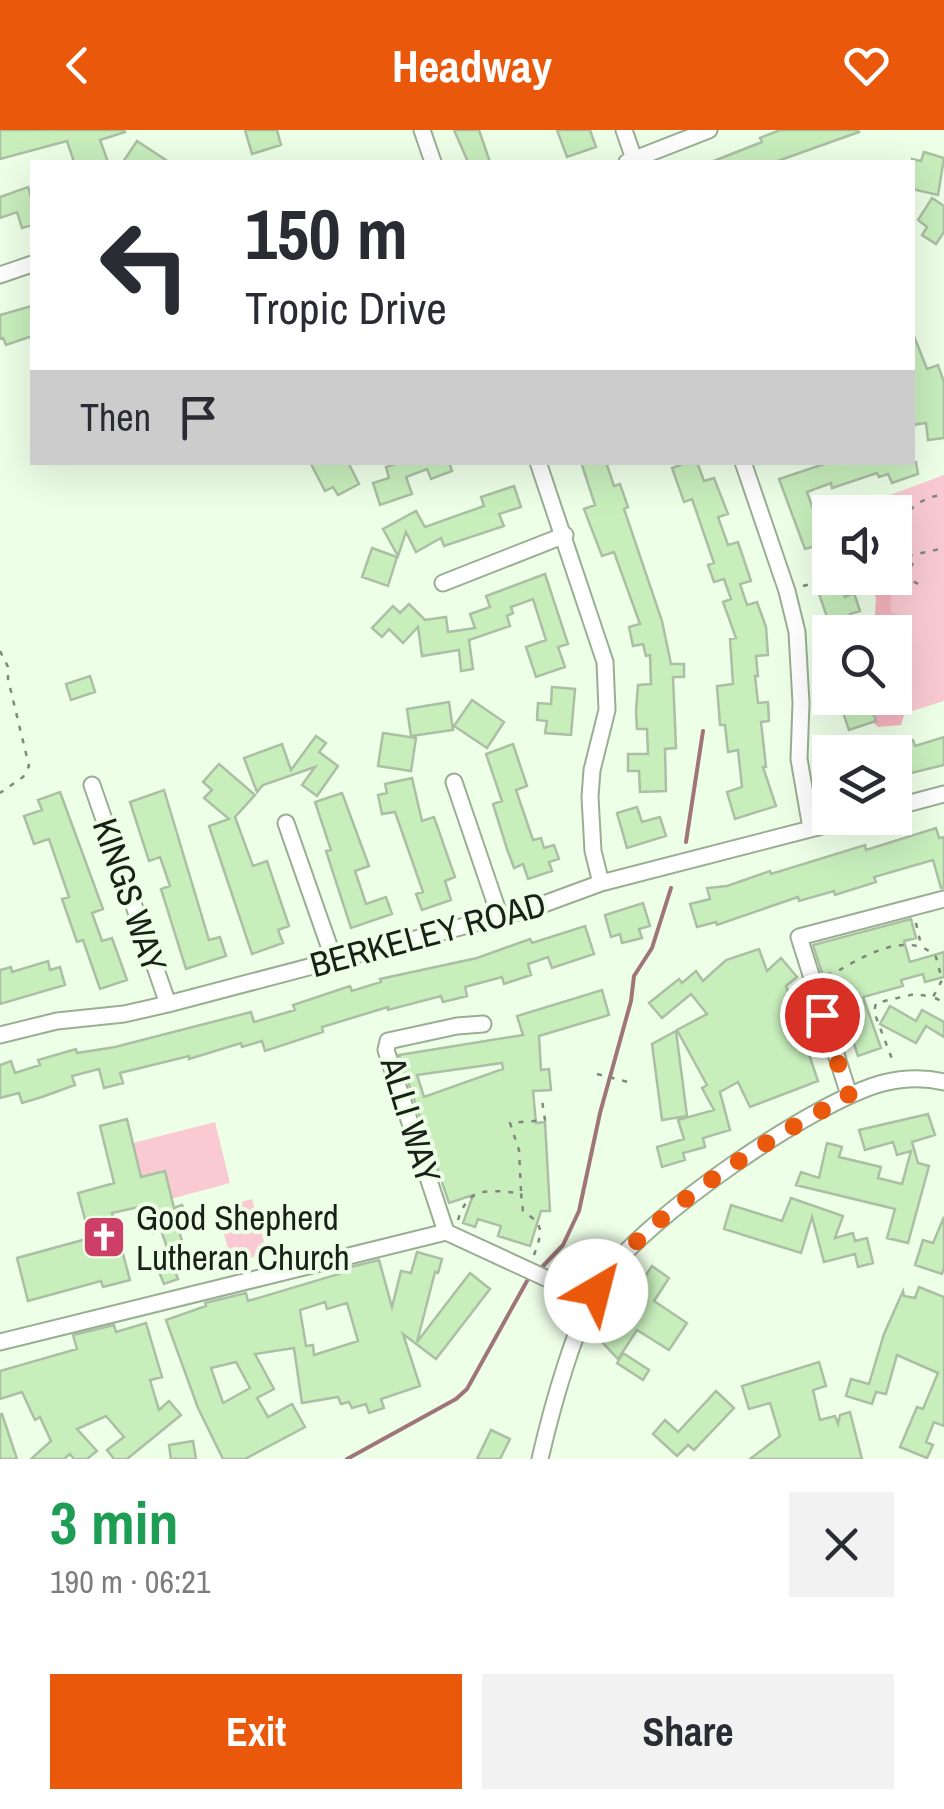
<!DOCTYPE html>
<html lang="en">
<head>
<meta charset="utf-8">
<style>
  :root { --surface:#fff; --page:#f2f2f3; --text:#2b2b33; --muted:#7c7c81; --accent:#ea580c }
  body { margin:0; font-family:"Archivo Narrow",sans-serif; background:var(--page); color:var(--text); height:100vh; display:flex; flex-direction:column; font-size:38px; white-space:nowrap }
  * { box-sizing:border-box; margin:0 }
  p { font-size:32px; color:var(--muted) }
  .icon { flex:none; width:55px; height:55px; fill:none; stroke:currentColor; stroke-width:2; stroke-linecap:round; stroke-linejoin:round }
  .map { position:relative; height:1329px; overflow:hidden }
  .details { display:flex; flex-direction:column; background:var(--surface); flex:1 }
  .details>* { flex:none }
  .guide { position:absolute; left:30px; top:30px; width:885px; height:305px; border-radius:0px; box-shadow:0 10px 40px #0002; background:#fff; color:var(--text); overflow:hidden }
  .buttons { position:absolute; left:812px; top:365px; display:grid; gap:20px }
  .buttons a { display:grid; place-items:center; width:100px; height:100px; border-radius:0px; background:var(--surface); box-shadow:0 10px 40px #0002; font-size:50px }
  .pin { position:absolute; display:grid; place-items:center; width:85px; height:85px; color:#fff; margin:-42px; border:5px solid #fff; border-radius:50%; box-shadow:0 2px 10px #0007 }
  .me { position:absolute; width:110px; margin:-55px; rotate:37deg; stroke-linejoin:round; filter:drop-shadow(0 0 8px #0008) }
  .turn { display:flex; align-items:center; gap:35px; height:210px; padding:0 50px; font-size:45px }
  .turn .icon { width:130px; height:130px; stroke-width:2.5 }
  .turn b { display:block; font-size:70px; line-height:85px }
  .then { display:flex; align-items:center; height:95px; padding:0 50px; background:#0003; gap:20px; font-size:38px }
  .round { display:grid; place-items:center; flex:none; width:105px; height:105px; border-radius:0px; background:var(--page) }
  .summary { display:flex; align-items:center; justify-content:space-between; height:170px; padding:0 50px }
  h1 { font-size:60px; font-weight:700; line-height:75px; color:#1e9e55 }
  .cta { display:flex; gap:20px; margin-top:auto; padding:20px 50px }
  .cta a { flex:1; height:115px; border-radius:0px; background:var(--accent); color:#fff; font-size:40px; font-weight:700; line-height:115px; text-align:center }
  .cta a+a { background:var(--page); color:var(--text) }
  header { display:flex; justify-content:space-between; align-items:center; height:130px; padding:0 50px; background:var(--accent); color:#fff; font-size:45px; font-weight:700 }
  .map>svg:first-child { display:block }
  .green { fill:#f9cad1 }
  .forest { fill:#f7b6c0 }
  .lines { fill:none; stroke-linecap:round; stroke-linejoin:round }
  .stream { stroke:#9f757a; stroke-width:4 }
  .building { fill:#c8eebc; stroke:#abbfa4; stroke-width:2.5; fill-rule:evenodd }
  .minor-casing { stroke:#9aae94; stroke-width:19 }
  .path { stroke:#7d8979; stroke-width:2.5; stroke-dasharray:5 8; stroke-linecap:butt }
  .minor { stroke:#fff; stroke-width:15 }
  .route { stroke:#ea580c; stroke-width:18; stroke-dasharray:0 32.4 }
  .labels { text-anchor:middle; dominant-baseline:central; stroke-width:8; stroke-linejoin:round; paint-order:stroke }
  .street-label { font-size:35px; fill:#192017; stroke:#eeffe8 }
  .poi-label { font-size:35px; fill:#192017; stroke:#eeffe8; text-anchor:start }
</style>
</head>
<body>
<header><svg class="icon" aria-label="back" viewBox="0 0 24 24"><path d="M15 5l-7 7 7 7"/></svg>Headway<svg class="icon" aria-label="heart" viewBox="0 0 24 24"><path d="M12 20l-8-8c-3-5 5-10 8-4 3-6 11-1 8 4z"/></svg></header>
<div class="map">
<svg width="944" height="1329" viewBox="0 0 944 1329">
  <rect width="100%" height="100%" fill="#eeffe8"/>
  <path class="green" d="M944,345V571L909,582L895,526V502H889L872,448H895V382H853L852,379Z
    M215,992L230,1053L171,1069L164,1041L141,1047L133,1013Z
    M252,1069L267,1123L232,1133L217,1079Z"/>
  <path class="forest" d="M870,448H891V482L900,486L891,492V502H874L876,468Z
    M895,553L906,579L901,595L878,597L874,593V581L883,573L881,568H895Z"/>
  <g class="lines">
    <path class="stream" d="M686,712L703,601
      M543,1136L563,1115L579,1081L600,983L631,871L634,846L652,818L671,758
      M347,1329L456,1269L467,1259L527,1151"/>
  </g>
  <path class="building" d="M0,0H124L125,2L100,10L108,32H74L67,11L0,29Z
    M245,0H277L281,15L252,24Z
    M454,0H479L490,32H468Z
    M557,0H590L596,17L567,27Z
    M780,0H858L859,2L775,32H711L762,12L760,8Z
    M137,11L169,32H123Z
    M924,22L944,28L938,65L912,59V29L921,31Z
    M28,57L32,70V95L22,98L17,82L0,88V67Z
    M932,68L944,76V102L936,114L922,105L927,97L918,90Z
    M32,176V206L6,215L3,208L0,209V185Z
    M912,201L927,239L938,235L944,252V308L928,310L926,293L912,295Z
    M310,332H348L359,354L338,365L333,357L325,361Z
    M401,332H449L452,341L431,349L427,339L406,347L412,364L380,375L373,353L389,348L386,337Z
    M581,332H606L614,356L620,354L628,377L624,379L662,491L671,534H684V547H673L676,618L665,619L666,661L640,662L639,641H628V624H648L647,599H637L636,581L638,555L651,554L650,525L646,526L643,514L633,516L629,497L640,494L614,422L602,426L584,379L595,375Z
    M688,332H697L704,351L714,348L728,384L718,387L728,415L738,412L751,451L740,454L747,475L757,472L766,497L768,525L756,526L758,546H755L758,573L768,572L769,591L761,592L766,637H763L776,676L735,689L727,662L742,657L738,620L728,622L725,595H720L717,556L733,554L730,509L736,508L723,472L731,469L724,449L714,452L708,435L714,433L692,369L684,372L672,338Z
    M830,332H916L918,344L892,353L888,344L879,347L877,343L832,358L831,353L807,362L819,396L830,392L828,453L815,416L805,419L779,349Z
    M514,356L521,377L499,384L504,396L444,416L441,408L416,422L406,402L398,426L383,399L416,381L425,397L484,376L481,367Z
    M372,418L397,427L388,456L362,447Z
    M545,444L568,514L558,517L565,537L536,547L526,517L546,510L533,469L511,477L513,483L507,486L510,496L469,510L473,539L461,541L459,520L422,526L418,497L403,513L389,499L382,507L372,498L393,476L400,483L409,474L425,490L446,487L448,502L475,498L470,484L490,477L486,466Z
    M841,456L845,467L854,463L860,481L850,484L854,494L832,501L819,464Z
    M90,546L95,562L71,570L66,554Z
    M552,557L575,559L571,605L545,603L547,591L537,590L538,573L551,574Z
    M838,568H868L876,591L849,600Z
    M472,570L504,592L487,618L454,596Z
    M449,572L453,600L411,606L407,579Z
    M383,603L416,608L411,641L378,636Z
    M316,606L326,613L319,622L338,636L317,666L302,655L315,637L263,655L257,662L244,628L282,614L291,640Z
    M944,607V635L895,647V616L913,610L915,616Z
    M513,614L527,656L516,660L533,710L541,708L544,718L554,715L559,729L549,732L552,741L528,749L523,734L514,738L507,719L493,674L502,671L486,624Z
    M219,634L255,665L235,687L253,736L267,731L289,796L278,800L283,813L252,824L209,696L229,689L204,668L212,660L203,652Z
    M412,648L422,691L434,687L455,747L445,751L451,770L422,780L416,764L423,762L395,682L382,684L378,665L387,663L385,654Z
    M164,660L209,810L220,807L226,826L186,839L161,759L170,756L160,727L149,731L130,672Z
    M60,662L103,779L92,783L102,811L112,808L127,850L100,859L83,810L77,812L62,769L69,767L49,709L34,714L24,686L42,680L38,670Z
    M342,663L369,736L355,741L366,774L386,767L392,784L351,798L326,721L331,720L315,672Z
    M637,677L642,692L660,687L666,706L627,718L617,683Z
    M936,698L939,708L944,707V758H941L933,730L874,747L876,752L835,765L834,761L799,771L798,767L717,795L716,792L697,797L690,774L710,769L707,758L727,756L770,741L771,744L865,715L866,720Z
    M643,773L650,796L639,799L642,808L622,813L620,804L611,807L605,785Z
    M911,789L916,808L904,811L910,832L944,822V847L925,852L923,844L901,850L903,856L863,867L881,918L858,926L830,843L823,846L813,815Z
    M585,796L594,824L552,838L548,827L528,834L531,845L504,854L502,847L465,857L467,866L443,872L441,866L388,880V877L322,897L323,902L265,921L262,911L242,917L241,913L189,929V926L120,943L123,953L104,958L99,939L72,946L75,955L42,967L22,973L19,963L0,968V935L11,931L15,943L40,935L38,930L76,919L77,923L115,917L251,882L254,892L295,880L293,875L350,856L352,861L381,852L380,849L477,828L530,809L532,813Z
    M759,819L767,841L781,828L797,847L786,856L818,951L750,977L738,952L720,962L730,1000L703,1008L705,1017L683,1023L685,1030L662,1037L657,1017L684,1009L678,990L714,980L702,958L707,955L677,900L707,884L691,864L662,888L649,873L679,849L682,853L696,841L703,851L726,830Z
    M48,831L50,840L60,837L65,855L0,874V840L11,837L12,842Z
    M602,860L609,885L539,906L541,940L549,939L551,960L533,961L536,993L545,992L550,1081H541L530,1116L498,1106L501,1096L478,1089L475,1097L463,1093L473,1065L449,1073L399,925L523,905L517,886ZM502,933L503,939L424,967L417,945Z
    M890,876L916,891L922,880L944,892V907L926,896L916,913L880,894Z
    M676,901L687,986L662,990L652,914Z
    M928,984L935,1005L912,1012L918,1033L929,1036L908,1113L887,1108L895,1079L796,1055L801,1042L819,1048L827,1013L842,1017L839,1027L881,1037L878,1048L902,1054L911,1021L897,1025L893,1012L865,1020L859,1000Z
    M127,989L141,1047L165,1041L174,1078L182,1075L187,1091L177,1095L184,1117L169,1123L161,1100L153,1103L143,1076L112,1083L130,1150L103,1157L101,1151L28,1171L17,1128L90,1108L78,1063L114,1053L100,996Z
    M791,1068L843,1086L835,1108L853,1103L855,1111L867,1108L873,1133L858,1137L855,1124L824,1132L812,1087L801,1123L724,1099L731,1075L782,1091Z
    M944,1087V1138L942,1144L915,1135L923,1110L933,1113Z
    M417,1122L442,1129L438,1143L435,1142L417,1212L470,1143L490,1159L436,1229L403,1204L420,1256L381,1269L384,1278L369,1283L366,1274L352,1278L349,1272L341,1274L338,1267L302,1273L294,1218L255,1224L274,1259L257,1268L268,1287L292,1274L305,1297L245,1329H223L198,1278L166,1190L206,1176L205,1173L246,1163L248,1171L339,1144L338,1140L379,1130L392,1177L401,1141L411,1143ZM325,1172L327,1179L347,1173L358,1211L314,1225L313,1215L306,1216L300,1180ZM236,1232L250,1258L223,1273L211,1238Z
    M173,1136L178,1149L164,1154L159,1142Z
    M652,1136L669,1148L654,1171L687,1193L669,1220L637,1200L618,1229L602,1212L619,1187L610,1181L627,1155L635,1161Z
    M919,1157L944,1167V1296L934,1292L926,1312L933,1315L927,1328L900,1317L917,1277L923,1279L938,1243L897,1225L886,1264L876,1262L872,1274L846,1266L851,1249L869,1254L884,1204L903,1161L904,1166L915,1168Z
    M146,1193L162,1247L150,1250L159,1280L169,1271L181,1285L127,1329H114L107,1320L124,1307L106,1286L77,1299L97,1321L87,1329H74L70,1324L64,1329H31L51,1311L40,1287L35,1290L22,1262L0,1269V1241L77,1219L73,1205L114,1195L116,1202Z
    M623,1223L649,1240L643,1250L617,1233Z
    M819,1232L826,1256L813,1260L820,1290L835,1286L838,1294L840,1285L850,1282L862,1329H750L780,1306L770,1273L749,1279L742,1256Z
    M716,1261L734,1278L694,1320L688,1315L677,1326L653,1304L665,1290L678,1302Z
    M0,1284H2L17,1329H0Z
    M491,1300L510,1309L500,1329H477Z
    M193,1311L196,1329H171L169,1315Z"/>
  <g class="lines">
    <g class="minor-casing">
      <path id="minor" d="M422,0L433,32
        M624,0L635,32
        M627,32L709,0
        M0,145L32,134
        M538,332L605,532L607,580L592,640L590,667L593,721L601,753
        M743,332L787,461L797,502L801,573L799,629L811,698
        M443,453L565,405
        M454,652L500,787
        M92,655L168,874
        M895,677L944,664
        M286,693L334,830
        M483,894L457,896L388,911L386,920L446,1102L591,1169
        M0,905L57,891L124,884L168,874L533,778L601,753L853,688
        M849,965L799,807L944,769
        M0,1212L446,1102
        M540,1329C551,1281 576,1188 603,1149C643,1089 814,971 883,953C904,948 923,947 944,952"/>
    </g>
    <path class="path" d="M895,429L944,418
      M913,433L905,447L922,456
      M909,439C882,409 906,367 944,365
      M803,456L832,448
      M0,521L8,537V549L29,636L23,647L0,663
      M916,793L921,815
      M828,847C856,830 908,797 936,827L942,850L933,867L915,864L876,873L874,882L894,934
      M935,868L944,872
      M597,944L628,952
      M521,1061L519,1020L510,993L545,990L542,970
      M458,1090C469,1054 490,1061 521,1063L523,1081C544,1095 543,1100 534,1125"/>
    <use href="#minor" class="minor"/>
  </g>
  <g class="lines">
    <path class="route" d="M596,1161C641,1087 771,1006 849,966L822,885"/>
  </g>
  <defs>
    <g id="church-square" transform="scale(2.25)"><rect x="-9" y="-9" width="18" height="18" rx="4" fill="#cd3f67" stroke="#eeffe8"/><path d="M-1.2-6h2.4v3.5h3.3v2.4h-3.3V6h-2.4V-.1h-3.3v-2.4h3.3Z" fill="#fff"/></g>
  </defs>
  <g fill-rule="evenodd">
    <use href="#church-square" x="104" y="1107"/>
  </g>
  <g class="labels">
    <g class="street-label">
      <text transform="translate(130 765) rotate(71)">KINGS WAY</text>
      <text transform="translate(428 804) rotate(-15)">BERKELEY ROAD</text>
      <text transform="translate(411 990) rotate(73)">ALLI WAY</text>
    </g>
    <g class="poi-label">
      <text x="136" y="1087">Good Shepherd<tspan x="136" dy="40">Lutheran Church</tspan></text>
    </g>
  </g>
</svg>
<div class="buttons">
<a><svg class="icon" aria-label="sound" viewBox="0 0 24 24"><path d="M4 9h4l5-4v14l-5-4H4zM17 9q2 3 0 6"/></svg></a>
<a><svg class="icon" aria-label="search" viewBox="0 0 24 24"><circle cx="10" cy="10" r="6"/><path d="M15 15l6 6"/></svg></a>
<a><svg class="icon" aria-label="layers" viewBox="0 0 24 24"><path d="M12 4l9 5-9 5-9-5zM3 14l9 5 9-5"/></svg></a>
</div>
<div class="pin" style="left:822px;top:885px;background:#d93025"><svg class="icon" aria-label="arrive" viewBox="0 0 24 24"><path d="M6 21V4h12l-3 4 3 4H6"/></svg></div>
<svg class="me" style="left:596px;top:1161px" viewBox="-20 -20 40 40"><circle r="19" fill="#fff"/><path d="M0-13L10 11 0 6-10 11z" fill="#ea580c"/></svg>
<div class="guide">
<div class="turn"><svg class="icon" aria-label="left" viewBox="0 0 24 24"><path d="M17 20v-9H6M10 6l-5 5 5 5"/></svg><div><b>150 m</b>Tropic Drive</div></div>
<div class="then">Then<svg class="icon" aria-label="arrive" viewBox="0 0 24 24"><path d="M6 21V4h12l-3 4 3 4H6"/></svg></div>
</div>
</div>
<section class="details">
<div class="summary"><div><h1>3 min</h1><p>190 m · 06:21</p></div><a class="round"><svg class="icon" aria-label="close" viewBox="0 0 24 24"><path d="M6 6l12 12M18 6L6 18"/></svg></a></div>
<div class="cta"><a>Exit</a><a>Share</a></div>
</section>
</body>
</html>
